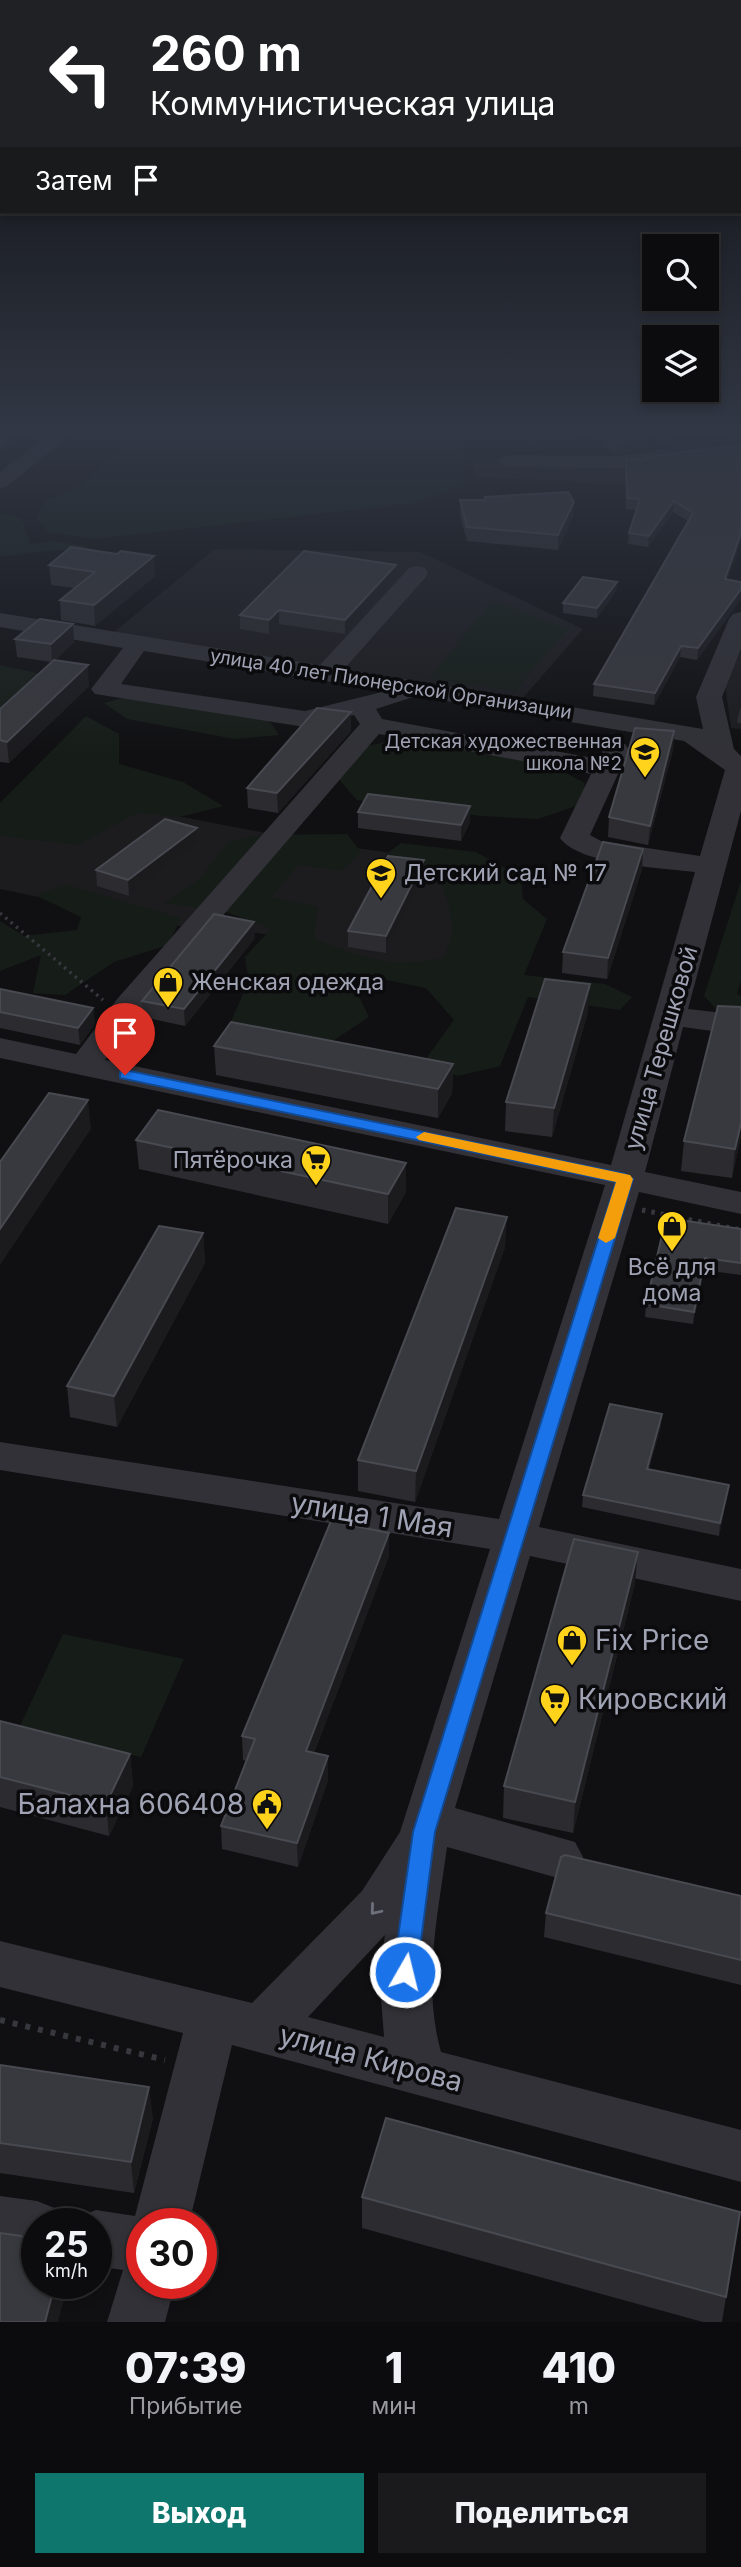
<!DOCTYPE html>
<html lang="ru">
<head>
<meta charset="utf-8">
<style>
  :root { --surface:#0c0c0e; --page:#1a1a1c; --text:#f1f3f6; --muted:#9a9b9e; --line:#2c2c2e; --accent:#0f766e }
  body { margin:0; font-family:Inter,sans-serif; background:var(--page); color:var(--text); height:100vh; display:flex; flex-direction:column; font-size:26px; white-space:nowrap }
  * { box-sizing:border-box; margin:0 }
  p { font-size:23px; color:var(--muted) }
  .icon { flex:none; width:38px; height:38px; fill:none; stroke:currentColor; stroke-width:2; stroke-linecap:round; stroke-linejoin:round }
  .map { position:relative; height:2322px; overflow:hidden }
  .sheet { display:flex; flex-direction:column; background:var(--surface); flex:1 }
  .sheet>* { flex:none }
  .banner { position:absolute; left:0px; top:0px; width:742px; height:214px; box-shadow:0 4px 10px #0003,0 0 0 2px var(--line); background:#202124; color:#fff; overflow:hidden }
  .buttons { position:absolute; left:642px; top:234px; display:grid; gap:14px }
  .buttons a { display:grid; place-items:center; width:77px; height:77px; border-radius:0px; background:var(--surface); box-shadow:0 4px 10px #0003,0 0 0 2px var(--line); font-size:35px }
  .speed { position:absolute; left:21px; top:2208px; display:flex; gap:14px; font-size:35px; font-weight:700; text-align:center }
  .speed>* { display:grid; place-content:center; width:91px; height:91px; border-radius:50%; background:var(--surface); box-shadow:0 4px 10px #0003,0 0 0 2px var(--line); line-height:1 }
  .speed small { font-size:18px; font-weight:400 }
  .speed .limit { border:10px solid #d22; background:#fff; color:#111 }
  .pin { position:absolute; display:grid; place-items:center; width:60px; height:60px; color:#fff; margin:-72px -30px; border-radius:50% 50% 50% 0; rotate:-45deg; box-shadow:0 0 7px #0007 }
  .pin .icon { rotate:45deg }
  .me { position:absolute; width:77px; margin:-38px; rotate:8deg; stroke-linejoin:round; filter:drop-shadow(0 0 5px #0008) }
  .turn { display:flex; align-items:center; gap:24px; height:147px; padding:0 35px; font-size:32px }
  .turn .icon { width:91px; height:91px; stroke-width:2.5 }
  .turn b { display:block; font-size:49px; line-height:60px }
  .then { display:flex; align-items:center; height:66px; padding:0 35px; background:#0003; gap:14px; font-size:26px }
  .eta { display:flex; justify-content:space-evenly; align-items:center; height:119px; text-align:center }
  .eta b { font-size:42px; font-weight:800; line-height:49px }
  .action { display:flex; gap:14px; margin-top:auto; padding:14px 35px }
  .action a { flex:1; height:80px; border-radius:0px; background:var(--accent); color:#fff; font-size:28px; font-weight:800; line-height:80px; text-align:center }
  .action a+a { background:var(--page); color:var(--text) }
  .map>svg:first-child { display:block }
  .built { fill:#1c1c1f }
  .green { fill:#161d18 }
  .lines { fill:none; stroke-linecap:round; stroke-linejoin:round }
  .path-far3 { stroke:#37383e; stroke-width:2.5; stroke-dasharray:2.5 3.5; stroke-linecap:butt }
  .path-far2 { stroke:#37383e; stroke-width:3.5; stroke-dasharray:2.5 4.5; stroke-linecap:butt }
  .path-far1 { stroke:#37383e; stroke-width:5; stroke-dasharray:3.5 6; stroke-linecap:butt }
  .path { stroke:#37383e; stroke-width:6; stroke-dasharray:5 8; stroke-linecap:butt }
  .minor { fill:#313137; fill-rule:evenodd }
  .wall { fill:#2c2c30 }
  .shaded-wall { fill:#1b1b1e }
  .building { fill:#38393e; stroke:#484951; stroke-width:2 }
  .oneway { stroke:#6e707c }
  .route { fill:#1a73e8; stroke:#114b97; stroke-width:2 }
  .slow { fill:#f59e0b }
  .labels { text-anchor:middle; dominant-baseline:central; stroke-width:7; stroke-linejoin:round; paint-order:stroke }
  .far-street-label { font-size:19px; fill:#a0a3b4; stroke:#0b0b0d }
  .far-poi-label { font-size:19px; fill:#a0a3b4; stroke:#0b0b0d; text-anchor:end }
  .poi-label { font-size:23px; fill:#a0a3b4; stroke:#0b0b0d; text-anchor:start }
  .street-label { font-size:23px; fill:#a0a3b4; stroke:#0b0b0d }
  .near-street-label { font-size:28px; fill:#a0a3b4; stroke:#0b0b0d }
  .near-poi-label { font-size:28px; fill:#a0a3b4; stroke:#0b0b0d; text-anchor:start }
</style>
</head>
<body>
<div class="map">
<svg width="741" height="2322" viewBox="0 0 741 2322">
  <rect width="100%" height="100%" fill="#101012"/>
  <path class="built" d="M730,432H741V482L687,487L474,477L473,461L622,458L668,450L657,440Z
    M215,549L420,552L583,629L523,698L114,632Z
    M741,651V729L731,728L725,685Z
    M48,791L281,836L195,929L0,889V832Z
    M307,841L518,871L472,978L267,945L271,935L232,929Z"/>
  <path class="green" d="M136,430H441L464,452V485L414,503L93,539L48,532L36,518L48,499C84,490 115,459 136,430Z
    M0,513L22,519L30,544L54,541L88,546L82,552L57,550L0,557Z
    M493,600L568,629L515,691L429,678Z
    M0,665L46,675L0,717Z
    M132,695L266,716L279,735L235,739L127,719L104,703Z
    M86,716L119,734V764L183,782L223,806L179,817L137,813L78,845L0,836V803Z
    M405,738L552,766L585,783L582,804L538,819L481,816L357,800L335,775L362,747Z
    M347,834L361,852L341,871L298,865L272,897L318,907L314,938C362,959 392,968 444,958L453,932L448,902L440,882L416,859L385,855L401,843L476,852L521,877L523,899L547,919L524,975L605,984L632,997L620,1010L528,997L500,1066L458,1076L423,1063L454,1020L426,988L347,972L369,1017L322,1048L222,1041L249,981L245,957L271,929L226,912L164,903L200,879L227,842L260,835Z
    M741,881V981L737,994L741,996V1009L720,1013L704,996Z
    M64,884L181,918L168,945L114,962L65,995L33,993L41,955L0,971V921L24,936L77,930L81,917L37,896Z
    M63,1634L184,1659L141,1757L19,1728Z"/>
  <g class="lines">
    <path class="path-far3" d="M529,430L524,436L536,442"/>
    <path class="path-far2" d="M0,913L103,1000"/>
    <path class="path-far1" d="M642,1210L741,1230"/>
    <path class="path" d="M0,2020L165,2060"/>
    <path class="minor" d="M55,430H77L7,486L0,488V472Z
      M653,430H741V436L662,441L655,439Z
      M668,449L678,455L675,459L619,468L507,467L497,461L507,455L619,456Z
      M417,566L425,568L428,573L425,578L344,669L703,729L696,697L729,619L733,614L741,612V649L722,697L734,749L741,756V811L688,1009L741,1015V1035L683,1027L645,1172L741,1192V1214L639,1192L539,1527L741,1569V1601L530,1556L455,1808L575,1842L583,1857L575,1872L558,1878L447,1847C438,1915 422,1984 441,2052L741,2130V2182L232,2045L189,2224H142V2284H175L165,2322H107L123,2270L96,2266V2224H73L76,2218L96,2210L135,2216L183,2033L0,1987V1941L252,2003L362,1891L400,1832L490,1549L0,1470V1442L499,1519L605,1185L0,1058V1038L76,1054L118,998L360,724L354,715L305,727L95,694L91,689L123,648L0,627V613L320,665L409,568ZM144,651L386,691L305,711L121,684ZM416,696L684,741L725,770L700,856L601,841L590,835L629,750L625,744H607L598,759L382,719L376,709ZM379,734L591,774L560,838C579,865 663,868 695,872L611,1165L105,1060L140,1012ZM385,1935L379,1972L384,2037L308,2017Z
      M0,2196L37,2201L57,2209L63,2224H37V2257L0,2252Z"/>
  </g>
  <path class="wall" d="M0,430H34L26,436L15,435L0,455Z
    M573,430H594L590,439Z
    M741,430V442V440L672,446L665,443L666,432Z
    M606,435L643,438L642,450L617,453L605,447Z
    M741,445L728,580L741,582V599L697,660L680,657L654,705L593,696L594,684L688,521L673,512L648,547L628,544L629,533L637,510L626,509V459H645V457Z
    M485,497L573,516L558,550L467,541L460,515V500H485Z
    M49,565L155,576L95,626L61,620L60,600L74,588L51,585Z
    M396,578L345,634L279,624L269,634L240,629V615Z
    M617,582L616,591L597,618L563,613V603Z
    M73,624L74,642L55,660L89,686L9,763L0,762V709L52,662L17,657L15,639Z
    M741,707V723H737L738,716Z
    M351,731L278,813L248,808L247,788Z
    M674,731L673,750L648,845L608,837L609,817Z
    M470,806V822L461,841L358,828V812Z
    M197,828L198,843L129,896L97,886L96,870Z
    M424,860V876L386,953L348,947V931Z
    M642,869L607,979L562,973L563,952Z
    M255,938L185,1026L143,1017L142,1001Z
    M0,989L93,1008L95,1024L80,1045L0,1028Z
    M741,1007V1136L732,1178L681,1171L684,1141Z
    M588,1012L552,1137L505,1131L506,1102Z
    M231,1022L453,1064L452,1093L438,1118L216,1075L214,1046Z
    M136,1140L406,1163V1192L388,1224L139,1169Z
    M741,1229V1275L704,1270L693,1324L645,1317L646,1304Z
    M203,1233L205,1263L117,1427L70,1417L67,1386Z
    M505,1247L415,1502L358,1491V1460Z
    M661,1426L649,1469L729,1485L719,1536L582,1507L583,1495Z
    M389,1533V1556L314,1753L328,1780L298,1867L222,1849L221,1826L246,1761L243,1760L242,1736Z
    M635,1583L573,1833L503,1818L504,1786Z
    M0,1721L130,1754L133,1786L109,1836L0,1807Z
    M741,1896V1985L544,1937L546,1913Z
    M0,2065L153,2118L134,2193L0,2173Z
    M362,2197L726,2297L722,2322H703L362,2228Z"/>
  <path class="shaded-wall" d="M14,430L15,435L0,455V448Z
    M25,430H34L26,436Z
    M590,430H594L590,439Z
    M741,430V440L672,446V436Z
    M643,438L642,450L617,453L618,441Z
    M674,501L673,512L648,547L649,536Z
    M574,502L573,516L558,550V535Z
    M741,533V541L724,591L725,579Z
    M154,556L155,576L95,626L94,605Z
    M396,565V578L345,634V620Z
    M617,582L616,591L597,618V608Z
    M741,589V599L697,660L698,648Z
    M279,610V624L269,634V620Z
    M73,624L74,642L52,662L51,644Z
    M681,646L680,657L654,705L655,693Z
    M88,665L89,686L9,763L7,742Z
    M351,712V731L278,813L277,793Z
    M674,731L673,750L648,845L650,826Z
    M470,806V822L461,841V825Z
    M197,828L198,843L129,896L128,880Z
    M643,849L642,869L607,979L608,958Z
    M424,860V876L386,953V936Z
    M254,922L255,938L185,1026L184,1009Z
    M590,984L588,1012L552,1137L554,1108Z
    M93,1008L95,1024L80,1045L78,1028Z
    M453,1064L452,1093L438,1118V1089Z
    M88,1100L91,1129L0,1265V1229Z
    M741,1123V1136L732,1178L735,1149Z
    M406,1163V1192L388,1224V1194Z
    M507,1217L505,1247L415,1502L416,1471Z
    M203,1233L205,1263L117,1427L114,1396Z
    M705,1258L704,1270L693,1324L694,1312Z
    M662,1414L661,1426L646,1481L647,1469Z
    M729,1485L727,1498L719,1536L720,1523Z
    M389,1533V1556L306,1775V1751Z
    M638,1552L635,1583L573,1833L575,1802Z
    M130,1754L133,1786L109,1836L106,1804Z
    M328,1756V1780L298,1867L297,1843Z
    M149,2087L153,2118L134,2193L131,2162Z
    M55,2284H68L58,2322H45Z"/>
  <path class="building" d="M0,430H13L0,448Z
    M670,430H741L672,436L666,432Z
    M631,432L643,438L618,441L606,435Z
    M741,445V533L725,579L741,582V589L698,648L681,646L655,693L594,684L693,513L674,501L649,536L629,533L640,499L627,498L626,459H648L645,457Z
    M568,492L574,502L558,535L467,527L460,500H485V497Z
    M71,547L117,554L121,551L154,556L94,605L60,600L95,572L49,565Z
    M304,551L396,565L345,620L279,610L269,620L240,615Z
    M583,577L617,582L597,608L563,603Z
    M40,619L73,624L51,644L15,639Z
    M54,660L88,665L7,742L0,740V709Z
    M317,708L351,712L277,793L247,788Z
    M635,728L674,731L650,826L609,817Z
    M368,794L470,806L461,825L358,812Z
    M165,819L197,828L128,880L96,870Z
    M603,842L643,849L608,958L563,952Z
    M388,856L424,860L386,936L348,931Z
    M214,914L254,922L184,1009L142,1001Z
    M545,979L590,984L554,1108L506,1102Z
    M0,989L93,1008L78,1028L0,1012Z
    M718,1006L741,1007V1123L735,1149L684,1141Z
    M231,1022L453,1064L438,1089L214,1046Z
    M49,1093L88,1100L0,1229V1162Z
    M158,1110L406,1163L388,1194L136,1140Z
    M456,1208L507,1217L416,1471L358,1460Z
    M666,1218L741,1229V1263L705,1258L694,1312L646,1304Z
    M159,1226L203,1233L114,1396L67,1386Z
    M610,1404L662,1414L647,1469L729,1485L720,1523L583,1495Z
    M331,1521L389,1533L306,1751L328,1756L297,1843L221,1826L255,1739L242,1736Z
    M574,1539L638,1552L575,1802L504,1786Z
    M0,1721L130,1754L106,1804L0,1777Z
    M565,1855L741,1896V1960L546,1913L561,1857Z
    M0,2065L149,2087L131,2162L0,2143Z
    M386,2118L740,2212L726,2297L362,2197Z
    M0,2233L37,2238V2284H55L45,2322H0Z"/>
  <defs><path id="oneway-chevron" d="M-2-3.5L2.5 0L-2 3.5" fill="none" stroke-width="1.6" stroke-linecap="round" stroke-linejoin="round" transform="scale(1.75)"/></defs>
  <use class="oneway" href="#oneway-chevron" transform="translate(375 1910) rotate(130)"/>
  <linearGradient id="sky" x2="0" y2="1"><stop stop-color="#09090a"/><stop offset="0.57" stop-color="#313744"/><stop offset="1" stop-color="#313744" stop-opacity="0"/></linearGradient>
  <rect width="741" height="755" fill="url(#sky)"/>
  <path class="route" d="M125,1070L625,1174L633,1179L435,1832L417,1972L413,1979L405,1982L397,1979L393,1972L413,1832L616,1182L120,1078V1072Z"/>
  <path class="slow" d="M424,1132L630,1175L633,1179L615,1238L606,1243L598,1238L616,1182L419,1140L416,1137Z"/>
  <defs>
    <g id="school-pin" transform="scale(1.575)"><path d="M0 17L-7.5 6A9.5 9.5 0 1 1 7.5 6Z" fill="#ffd31b" stroke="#0b0b0d"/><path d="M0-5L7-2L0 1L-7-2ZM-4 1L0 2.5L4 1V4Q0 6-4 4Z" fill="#111"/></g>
    <g id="shop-pin" transform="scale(1.575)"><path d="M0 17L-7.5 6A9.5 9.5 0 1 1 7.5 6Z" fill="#ffd31b" stroke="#0b0b0d"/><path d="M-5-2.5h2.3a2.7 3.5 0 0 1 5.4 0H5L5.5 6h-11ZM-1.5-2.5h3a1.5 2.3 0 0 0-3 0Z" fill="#111"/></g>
    <g id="supermarket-pin" transform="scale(1.575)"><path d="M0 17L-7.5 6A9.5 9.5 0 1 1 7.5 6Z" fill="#ffd31b" stroke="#0b0b0d"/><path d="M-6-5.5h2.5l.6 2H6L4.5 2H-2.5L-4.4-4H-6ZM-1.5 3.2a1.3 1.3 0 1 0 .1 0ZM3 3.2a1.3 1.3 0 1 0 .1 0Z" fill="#111"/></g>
    <g id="civic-pin" transform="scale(1.575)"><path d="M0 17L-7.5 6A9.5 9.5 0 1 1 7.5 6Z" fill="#ffd31b" stroke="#0b0b0d"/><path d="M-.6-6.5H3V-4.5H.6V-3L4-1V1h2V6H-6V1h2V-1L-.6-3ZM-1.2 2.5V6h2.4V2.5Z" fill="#111"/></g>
  </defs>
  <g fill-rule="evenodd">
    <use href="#school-pin" x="645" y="752"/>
    <use href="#school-pin" x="381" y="873"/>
    <use href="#shop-pin" x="168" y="982"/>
    <use href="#supermarket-pin" x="316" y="1160"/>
    <use href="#shop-pin" x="672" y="1226"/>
    <use href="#shop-pin" x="572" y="1640"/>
    <use href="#supermarket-pin" x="555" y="1699"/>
    <use href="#civic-pin" x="267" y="1804"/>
  </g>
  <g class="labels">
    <g class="far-street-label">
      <text transform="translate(391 684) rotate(9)">улица 40 лет Пионерской Организации</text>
    </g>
    <g class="far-poi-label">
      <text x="622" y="741">Детская художественная<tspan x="622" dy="22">школа №2</tspan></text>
    </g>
    <g class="poi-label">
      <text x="404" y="873">Детский сад № 17</text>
      <text x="191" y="982">Женская одежда</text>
      <text x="293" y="1160" text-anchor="end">Пятёрочка</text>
      <text x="672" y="1267" text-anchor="middle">Всё для<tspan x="672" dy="26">дома</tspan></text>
    </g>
    <g class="street-label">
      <text transform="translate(661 1048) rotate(-74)">улица Терешковой</text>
    </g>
    <g class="near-street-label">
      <text transform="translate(372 1515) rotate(9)">улица 1 Мая</text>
      <text transform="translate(371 2058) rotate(15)">улица Кирова</text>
    </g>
    <g class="near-poi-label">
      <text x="595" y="1640">Fix Price</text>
      <text x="578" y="1699">Кировский</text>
      <text x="244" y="1804" text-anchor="end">Балахна 606408</text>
    </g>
  </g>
</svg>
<div class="buttons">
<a><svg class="icon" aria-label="search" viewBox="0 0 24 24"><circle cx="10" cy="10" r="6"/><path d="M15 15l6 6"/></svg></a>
<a><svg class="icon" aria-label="layers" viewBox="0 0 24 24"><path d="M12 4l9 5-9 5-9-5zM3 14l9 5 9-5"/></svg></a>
</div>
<div class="speed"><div>25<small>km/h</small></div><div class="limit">30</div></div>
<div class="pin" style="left:125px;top:1075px;background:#d93025"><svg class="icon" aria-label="arrive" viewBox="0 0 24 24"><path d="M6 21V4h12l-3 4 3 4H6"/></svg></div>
<svg class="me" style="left:405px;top:1972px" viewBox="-20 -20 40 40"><circle r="17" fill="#1a73e8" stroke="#fff" stroke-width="3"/><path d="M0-11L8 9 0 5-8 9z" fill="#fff"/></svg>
<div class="banner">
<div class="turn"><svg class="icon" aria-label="left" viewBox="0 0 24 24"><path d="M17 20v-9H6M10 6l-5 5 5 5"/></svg><div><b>260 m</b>Коммунистическая улица</div></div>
<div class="then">Затем<svg class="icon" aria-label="arrive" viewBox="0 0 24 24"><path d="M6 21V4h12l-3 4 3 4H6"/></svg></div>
</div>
</div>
<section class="sheet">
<div class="eta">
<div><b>07:39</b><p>Прибытие</p></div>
<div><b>1</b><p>мин</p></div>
<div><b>410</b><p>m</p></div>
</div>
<div class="action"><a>Выход</a><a>Поделиться</a></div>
</section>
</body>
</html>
